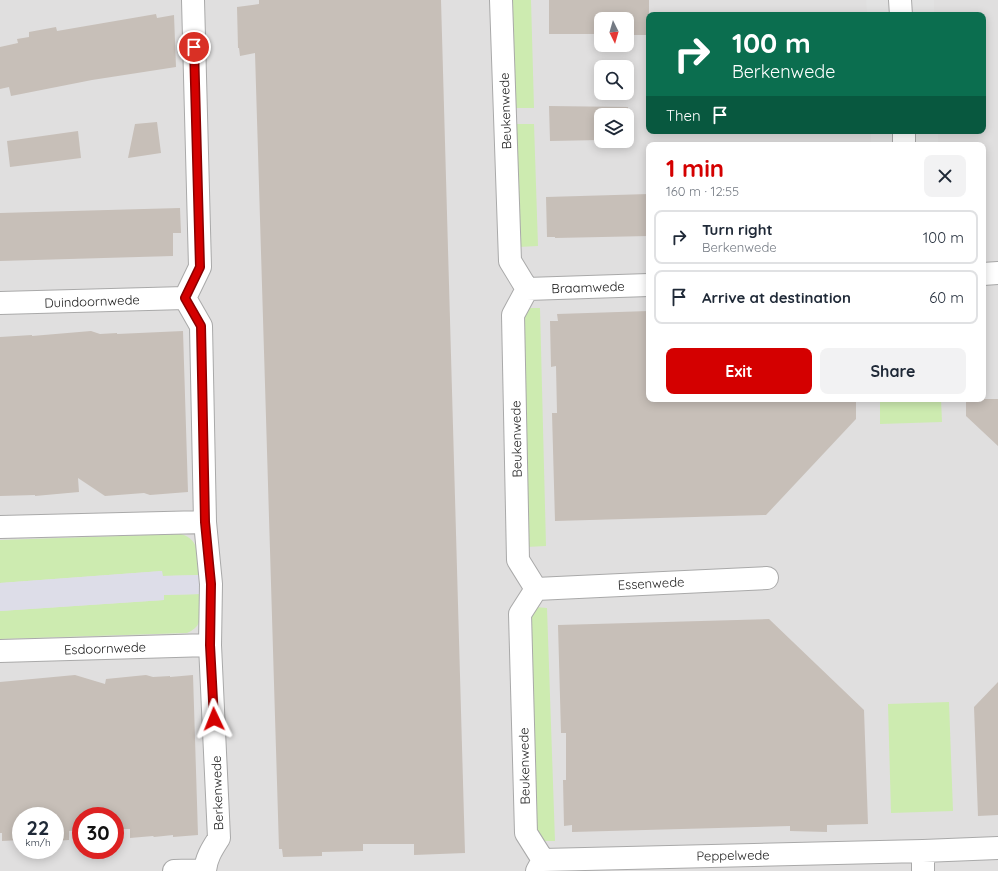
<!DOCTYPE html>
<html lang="en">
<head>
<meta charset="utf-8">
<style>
  :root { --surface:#fff; --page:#f2f2f3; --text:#1f2937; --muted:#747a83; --line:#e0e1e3; --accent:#d40000 }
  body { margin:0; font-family:Quicksand,sans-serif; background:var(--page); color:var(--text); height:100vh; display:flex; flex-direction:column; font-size:15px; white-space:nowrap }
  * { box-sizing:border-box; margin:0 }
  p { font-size:13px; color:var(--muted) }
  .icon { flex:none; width:22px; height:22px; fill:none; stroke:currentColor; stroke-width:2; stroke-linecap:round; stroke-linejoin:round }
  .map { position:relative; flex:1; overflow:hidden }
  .details { position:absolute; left:646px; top:142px; width:340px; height:260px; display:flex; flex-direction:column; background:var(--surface); border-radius:8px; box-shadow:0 2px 10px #0003 }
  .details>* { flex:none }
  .top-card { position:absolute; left:646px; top:12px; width:340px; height:122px; border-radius:8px; box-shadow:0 2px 10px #0003; background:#0b6e4f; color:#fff; overflow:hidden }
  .needle { width:26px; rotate:175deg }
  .fabs { position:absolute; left:594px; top:12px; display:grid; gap:8px }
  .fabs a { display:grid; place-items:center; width:40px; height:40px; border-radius:8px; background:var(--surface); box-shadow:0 2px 10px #0003; font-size:20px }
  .speed { position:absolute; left:12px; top:807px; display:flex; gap:8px; font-size:20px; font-weight:700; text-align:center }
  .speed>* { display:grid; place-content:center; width:52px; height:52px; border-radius:50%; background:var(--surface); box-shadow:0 2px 10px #0003; line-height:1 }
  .speed small { font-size:10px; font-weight:400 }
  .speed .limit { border:6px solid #d22; background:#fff; color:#111 }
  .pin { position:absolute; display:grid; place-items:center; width:34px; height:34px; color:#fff; margin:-17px; border:2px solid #fff; border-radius:50%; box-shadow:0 1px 4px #0007 }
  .me { position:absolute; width:44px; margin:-22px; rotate:358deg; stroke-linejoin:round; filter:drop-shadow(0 0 3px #0008) }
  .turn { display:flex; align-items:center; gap:14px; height:84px; padding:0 20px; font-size:18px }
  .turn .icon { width:52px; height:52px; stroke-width:2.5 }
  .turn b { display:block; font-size:28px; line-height:34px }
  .then { display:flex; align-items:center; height:38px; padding:0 20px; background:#0003; gap:8px; font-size:15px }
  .round { display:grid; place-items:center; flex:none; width:42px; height:42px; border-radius:8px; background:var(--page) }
  .headline { display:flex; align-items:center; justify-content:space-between; height:68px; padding:0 20px }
  h1 { font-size:24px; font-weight:800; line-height:30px; color:var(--accent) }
  .primary-button { display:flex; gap:8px; margin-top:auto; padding:8px 20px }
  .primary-button a { flex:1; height:46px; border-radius:8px; background:var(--accent); color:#fff; font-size:16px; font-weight:800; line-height:46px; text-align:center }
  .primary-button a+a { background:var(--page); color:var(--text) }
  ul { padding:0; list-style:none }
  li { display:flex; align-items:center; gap:12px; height:54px; margin:0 8px 6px; padding:0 12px; border:2px solid var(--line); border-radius:8px }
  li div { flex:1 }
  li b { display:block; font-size:15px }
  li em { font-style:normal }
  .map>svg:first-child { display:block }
  .residential { fill:#e0dfdf; fill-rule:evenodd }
  .grass { fill:#cdebb0 }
  .parking { fill:#e2e2e2 }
  .plaza { fill:#dddde8 }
  .building { fill:#c7bfb8 }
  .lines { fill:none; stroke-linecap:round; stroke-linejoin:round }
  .street-casing { stroke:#a9a9a9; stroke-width:24 }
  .street { stroke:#fff; stroke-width:22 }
  .route-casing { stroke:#8a0000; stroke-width:10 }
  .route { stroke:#d40000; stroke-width:7 }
  .labels { text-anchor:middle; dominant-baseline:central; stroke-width:4; stroke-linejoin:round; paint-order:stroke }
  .street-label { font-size:13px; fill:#222; stroke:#fff }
</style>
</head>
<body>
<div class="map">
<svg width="998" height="871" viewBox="0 0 998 871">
  <rect width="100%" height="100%" fill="#f2efe9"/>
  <path class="residential" d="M0,0H998V871H0ZM649,15H983V131H649ZM601,19H627V45H601ZM601,67H627V93H601ZM601,115H627V141H601ZM649,145H983V399H649ZM21,816H55V850H21ZM81,816H115V850H81Z"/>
  <path class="grass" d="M511,0H531L534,108H514Z
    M514,124H534L538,246L518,247Z
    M527,308H540L546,546L526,547L520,321Z
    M880,399H941L942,422L880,424Z
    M181,534C201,540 198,558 200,575L162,576V571L0,583V540Z
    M201,594C201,610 205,626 187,633L0,639V611L164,600V595Z
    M535,607L547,608L555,841H542L534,830L528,618Z
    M949,702L953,811L891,813L888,704Z"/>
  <path class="parking" d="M866,0H934V15H867Z
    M871,131H938V145H871Z"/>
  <path class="plaza" d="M162,571L163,576L200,575L201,594L164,595V600L0,611V583Z"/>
  <path class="building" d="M259,0H441L465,853L414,855V844H363V851L322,852V856L283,857L282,849H279L255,53L240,56L239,48H238L237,7L259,4Z
    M549,0H649V35H627V19H601V34H549Z
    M156,14L157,18L174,15L176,67L92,80L11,96L9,87L0,89V47L18,43L17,39L29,37V32L56,27L57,31Z
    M549,106L628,107L630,139H627V115H601V140L550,141Z
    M157,122L161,153L128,158L135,124Z
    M78,131L81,158L10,167L7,141Z
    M649,194V236L555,238V237H547L546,197Z
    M180,208L181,233H173V256L0,261V213Z
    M649,311V399H856V419L766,515L555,521L552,413H557L556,366L551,367L550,321H558L557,314Z
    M91,331L100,334L117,333V334L183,331L188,492L150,495L144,493L105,496L78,478L79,492L35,496V495L0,496V337L32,335V336Z
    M966,399H998V446L966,416Z
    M769,619L864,710L868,824L827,825V832L790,831V826L572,832V825L564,826L563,780H566V733H561L558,625Z
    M75,675L105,684L106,679L146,675L153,677L170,676V677L193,675L198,835L173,837V835L154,837L153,836L130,838V829H115V816H81V830L69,831V840L55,841V816H21V840L2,841V833H0V682Z
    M998,682V815L978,816L974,707Z"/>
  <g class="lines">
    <g class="street-casing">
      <path id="street" d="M193,0L200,267L185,298L201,326L205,522L211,584L210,645L219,838C212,849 206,858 205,871
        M501,0L510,261L527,289L513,315L518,560L536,589L520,614L526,833L543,860L537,871
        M900,0L901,15
        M904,131V145
        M983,274L998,273
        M527,289L649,285
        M0,303L185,298
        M0,527L205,522
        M536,589L767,578
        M0,651L210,645
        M923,851V871
        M543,860L923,851L998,848
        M174,871L205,870"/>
    </g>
    <use href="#street" class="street"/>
  </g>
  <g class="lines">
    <g class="route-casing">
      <path id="route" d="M194,47L200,267L185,298L201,326L205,522L211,584L210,645L214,719"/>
    </g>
    <use href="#route" class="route"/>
  </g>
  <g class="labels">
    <g class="street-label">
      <text transform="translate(505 111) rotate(-92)">Beukenwede</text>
      <text transform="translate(588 287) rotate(-2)">Braamwede</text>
      <text transform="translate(92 301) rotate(-2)">Duindoornwede</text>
      <text transform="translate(516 439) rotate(-91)">Beukenwede</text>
      <text transform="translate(651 583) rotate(-3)">Essenwede</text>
      <text transform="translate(105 648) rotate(-2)">Esdoornwede</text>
      <text transform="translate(524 766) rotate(-91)">Beukenwede</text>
      <text transform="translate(217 793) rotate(-92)">Berkenwede</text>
      <text transform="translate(733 855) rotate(-1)">Peppelwede</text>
    </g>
  </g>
</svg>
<div class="fabs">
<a><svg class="needle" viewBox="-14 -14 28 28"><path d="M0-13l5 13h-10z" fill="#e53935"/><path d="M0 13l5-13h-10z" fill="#747a83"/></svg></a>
<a><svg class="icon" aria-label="search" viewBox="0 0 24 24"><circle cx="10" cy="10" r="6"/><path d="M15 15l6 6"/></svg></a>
<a><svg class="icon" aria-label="layers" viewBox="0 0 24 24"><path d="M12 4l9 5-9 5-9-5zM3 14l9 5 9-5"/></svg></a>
</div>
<div class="speed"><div>22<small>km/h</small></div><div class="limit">30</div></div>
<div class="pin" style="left:194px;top:47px;background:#d93025"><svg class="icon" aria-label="arrive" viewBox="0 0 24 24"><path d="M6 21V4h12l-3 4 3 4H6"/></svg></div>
<svg class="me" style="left:214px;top:719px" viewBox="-20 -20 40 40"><path d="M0-17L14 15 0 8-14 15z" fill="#d40000" stroke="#fff" stroke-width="4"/></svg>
<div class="top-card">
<div class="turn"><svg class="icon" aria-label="right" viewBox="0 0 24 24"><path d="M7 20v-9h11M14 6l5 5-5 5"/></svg><div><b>100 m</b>Berkenwede</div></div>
<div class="then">Then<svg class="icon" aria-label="arrive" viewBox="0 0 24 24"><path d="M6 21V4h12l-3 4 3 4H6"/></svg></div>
</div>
<section class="details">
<div class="headline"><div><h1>1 min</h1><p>160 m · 12:55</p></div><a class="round"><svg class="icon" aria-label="close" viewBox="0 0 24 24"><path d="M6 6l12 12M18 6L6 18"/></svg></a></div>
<ul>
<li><svg class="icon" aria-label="right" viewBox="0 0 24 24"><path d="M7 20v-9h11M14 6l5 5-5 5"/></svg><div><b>Turn right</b><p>Berkenwede</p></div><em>100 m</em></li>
<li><svg class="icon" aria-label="arrive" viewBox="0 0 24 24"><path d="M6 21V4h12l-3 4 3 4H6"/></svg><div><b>Arrive at destination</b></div><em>60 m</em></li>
</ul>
<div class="primary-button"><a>Exit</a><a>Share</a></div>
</section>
</div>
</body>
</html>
